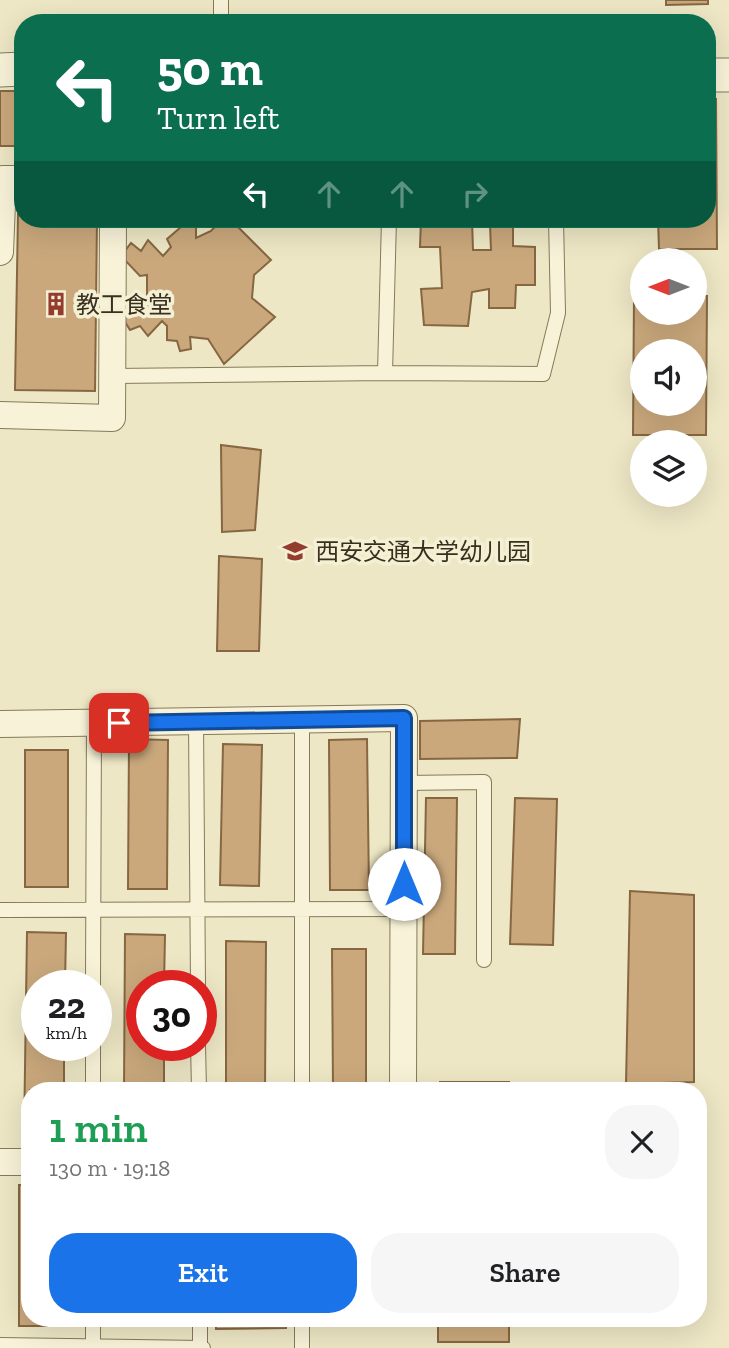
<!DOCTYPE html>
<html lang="en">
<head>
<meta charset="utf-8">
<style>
  :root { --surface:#fff; --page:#f6f6f6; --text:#202124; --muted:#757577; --accent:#1a73e8 }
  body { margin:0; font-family:"Zilla Slab","Noto Sans SC",serif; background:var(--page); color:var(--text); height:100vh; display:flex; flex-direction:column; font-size:26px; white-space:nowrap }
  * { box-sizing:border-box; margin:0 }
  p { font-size:23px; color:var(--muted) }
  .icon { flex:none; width:38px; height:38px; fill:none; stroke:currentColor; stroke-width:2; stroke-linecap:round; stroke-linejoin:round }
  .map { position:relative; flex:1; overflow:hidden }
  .details { position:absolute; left:21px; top:1082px; width:686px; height:245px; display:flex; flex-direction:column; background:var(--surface); border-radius:28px; box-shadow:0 7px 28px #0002 }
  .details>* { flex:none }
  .guide { position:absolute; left:14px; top:14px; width:702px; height:214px; border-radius:28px; box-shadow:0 7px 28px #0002; background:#0b6e4f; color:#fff; overflow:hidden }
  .needle { width:46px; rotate:270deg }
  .buttons { position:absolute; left:630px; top:248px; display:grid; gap:14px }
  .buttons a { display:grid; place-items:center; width:77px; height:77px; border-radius:50%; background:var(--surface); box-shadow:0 7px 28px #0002; font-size:35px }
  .speed { position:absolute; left:21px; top:970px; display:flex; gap:14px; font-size:35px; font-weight:700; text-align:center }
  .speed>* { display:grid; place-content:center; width:91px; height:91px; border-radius:50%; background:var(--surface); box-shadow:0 7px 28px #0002; line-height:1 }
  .speed small { font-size:18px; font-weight:400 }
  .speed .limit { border:10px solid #d22; background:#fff; color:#111 }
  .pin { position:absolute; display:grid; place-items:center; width:60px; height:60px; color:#fff; margin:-30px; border-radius:14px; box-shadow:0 4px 10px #0006 }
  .me { position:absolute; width:77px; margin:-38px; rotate:0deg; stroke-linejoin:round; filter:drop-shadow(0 0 5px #0008) }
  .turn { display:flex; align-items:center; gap:24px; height:147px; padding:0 28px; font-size:32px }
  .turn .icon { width:91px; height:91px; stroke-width:2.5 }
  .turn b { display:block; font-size:49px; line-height:60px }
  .lanes { display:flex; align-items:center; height:66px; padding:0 28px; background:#0003; justify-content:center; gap:35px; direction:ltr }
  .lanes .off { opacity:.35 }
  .round { display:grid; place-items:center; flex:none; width:74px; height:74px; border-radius:28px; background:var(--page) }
  .headline { display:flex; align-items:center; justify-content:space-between; height:119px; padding:0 28px }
  h1 { font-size:42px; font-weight:600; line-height:52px; color:#1e9e55 }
  .cta { display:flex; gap:14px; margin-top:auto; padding:14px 28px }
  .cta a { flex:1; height:80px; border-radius:28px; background:var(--accent); color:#fff; font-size:28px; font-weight:600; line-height:80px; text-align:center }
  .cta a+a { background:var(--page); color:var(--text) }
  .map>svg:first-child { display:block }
  .building { fill:#caa87c; stroke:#866742; stroke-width:2; fill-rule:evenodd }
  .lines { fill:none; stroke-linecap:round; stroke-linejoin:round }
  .service-casing { stroke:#87795b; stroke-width:16 }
  .minor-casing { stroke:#87795b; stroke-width:28 }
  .tertiary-casing { stroke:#87795b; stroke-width:35 }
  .service { stroke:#f8f3d8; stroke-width:14 }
  .minor { stroke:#f8f3d8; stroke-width:26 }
  .tertiary { stroke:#f8f3d8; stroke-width:33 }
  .route-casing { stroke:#114b97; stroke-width:18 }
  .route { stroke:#1a73e8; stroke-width:12 }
  .labels { text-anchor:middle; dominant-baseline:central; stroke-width:7; stroke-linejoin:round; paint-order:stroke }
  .poi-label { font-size:24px; fill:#382f1f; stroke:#f4f0d4; text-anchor:start }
</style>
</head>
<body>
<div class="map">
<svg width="729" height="1348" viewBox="0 0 729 1348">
  <rect width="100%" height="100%" fill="#ede7c5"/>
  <path class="building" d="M666,0H708V4L666,5Z
    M0,91H23V146H0Z
    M707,99H716L717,249H659L658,219H707Z
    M18,214H23V219H97L95,391L15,390Z
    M222,219H230L271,260L254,275L252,298L275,317L224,364L208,339L190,337L191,349L180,351L177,341L167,340V326L162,321L148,336L140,326L130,330L122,317L140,301L147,298V275L140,276L121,256L131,243L141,251L148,240L163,256L171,247L167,239L181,227H196V238L211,231Z
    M421,219H472L473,250H491L490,224H513V246L535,247V285H516L515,308H489V289L472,292L468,326L424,325L421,289L442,288L440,247H420Z
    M634,296H642V313H695V296H707L706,435H633ZM642,352H695V404H642Z
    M221,445L261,450L255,530L222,532Z
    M219,556L262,559L259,651H217Z
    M520,719L517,758L420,759V721Z
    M129,739L168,740L167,889H128Z
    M367,739L369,890H330L329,740Z
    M223,744L262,745L259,886L220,885Z
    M25,750H68V887H25Z
    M426,798H457L455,954H423Z
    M515,798L557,799L553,945L510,944Z
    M630,891L694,895V1082L626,1084Z
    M27,932L66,933L65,985H37V1045H64V1090H30V1136H24Z
    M125,934L165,935L164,985H142V1045H164V1090H124Z
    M226,941L266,942L265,1090H226Z
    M332,949H366V1090H333Z
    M440,1082H509V1090H440Z
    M19,1185H30V1318H65V1326H19Z
    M120,1318H169V1324L120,1325Z
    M216,1318H286V1328L216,1329Z
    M438,1318H509V1342H438Z"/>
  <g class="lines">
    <g class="service-casing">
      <path id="service" d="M221,23V0
        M385,373L543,374L558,313L556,219
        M113,376L385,373L389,219
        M302,720V1090
        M196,722L198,985
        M404,783L484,782V960
        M0,910L403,909
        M93,985L94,723
        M198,1045L199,1090
        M93,1090V1045
        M200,1318V1348
        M302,1318V1348
        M0,1345L203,1348
        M93,1348V1318"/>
    </g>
    <g class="minor-casing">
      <path id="minor" d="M0,252L3,179H23
        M0,415L112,418L113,219
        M0,724L404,718L403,1090
        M0,1162H30"/>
    </g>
    <g class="tertiary-casing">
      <path id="tertiary" d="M0,70L23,69
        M707,75H729"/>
    </g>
    <use href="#service" class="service"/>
    <use href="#minor" class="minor"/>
    <use href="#tertiary" class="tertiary"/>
  </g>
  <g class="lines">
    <g class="route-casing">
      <path id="route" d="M119,723L404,718V884"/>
    </g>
    <use href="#route" class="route"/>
  </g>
  <defs>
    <g id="building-bare" transform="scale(1.89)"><path d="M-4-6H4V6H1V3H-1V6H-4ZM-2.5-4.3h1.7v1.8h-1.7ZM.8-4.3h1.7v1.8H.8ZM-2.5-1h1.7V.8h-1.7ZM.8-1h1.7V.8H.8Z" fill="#943c2d" stroke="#f4f0d4" stroke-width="2.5" paint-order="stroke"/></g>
    <g id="school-bare" transform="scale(1.89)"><path d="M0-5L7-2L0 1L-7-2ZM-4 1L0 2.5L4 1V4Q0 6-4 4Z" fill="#943c2d" stroke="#f4f0d4" stroke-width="2.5" paint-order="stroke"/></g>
  </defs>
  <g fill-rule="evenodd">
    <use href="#building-bare" x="56" y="304"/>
    <use href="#school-bare" x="295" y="551"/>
  </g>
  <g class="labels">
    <g class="poi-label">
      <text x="76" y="304">教工食堂</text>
      <text x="315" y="551">西安交通大学幼儿园</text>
    </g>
  </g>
</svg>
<div class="buttons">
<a><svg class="needle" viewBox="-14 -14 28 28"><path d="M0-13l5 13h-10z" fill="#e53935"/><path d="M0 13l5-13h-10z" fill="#757577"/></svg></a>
<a><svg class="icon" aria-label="sound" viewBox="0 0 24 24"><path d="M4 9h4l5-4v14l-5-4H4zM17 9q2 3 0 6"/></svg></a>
<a><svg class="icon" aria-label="layers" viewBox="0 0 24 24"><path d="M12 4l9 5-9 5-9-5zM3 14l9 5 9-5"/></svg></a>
</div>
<div class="speed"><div>22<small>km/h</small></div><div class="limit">30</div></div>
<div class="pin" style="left:119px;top:723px;background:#d93025"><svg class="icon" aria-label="arrive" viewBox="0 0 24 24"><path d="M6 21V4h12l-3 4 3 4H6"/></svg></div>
<svg class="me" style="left:404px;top:884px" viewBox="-20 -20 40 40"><circle r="19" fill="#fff"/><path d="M0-13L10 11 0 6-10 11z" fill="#1a73e8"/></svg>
<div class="guide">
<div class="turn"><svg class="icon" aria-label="left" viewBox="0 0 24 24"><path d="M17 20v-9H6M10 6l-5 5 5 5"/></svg><div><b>50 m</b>Turn left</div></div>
<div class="lanes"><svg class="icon" aria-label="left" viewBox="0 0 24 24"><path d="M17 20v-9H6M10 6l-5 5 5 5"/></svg><svg class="icon off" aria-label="ahead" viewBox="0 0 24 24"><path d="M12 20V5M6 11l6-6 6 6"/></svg><svg class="icon off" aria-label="ahead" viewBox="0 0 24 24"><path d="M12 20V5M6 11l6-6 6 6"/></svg><svg class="icon off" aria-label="right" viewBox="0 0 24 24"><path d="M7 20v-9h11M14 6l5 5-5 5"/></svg></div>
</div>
<section class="details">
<div class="headline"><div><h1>1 min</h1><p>130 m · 19:18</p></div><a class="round"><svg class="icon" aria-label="close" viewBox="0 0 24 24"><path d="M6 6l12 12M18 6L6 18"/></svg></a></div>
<div class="cta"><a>Exit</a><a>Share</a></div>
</section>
</div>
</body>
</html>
